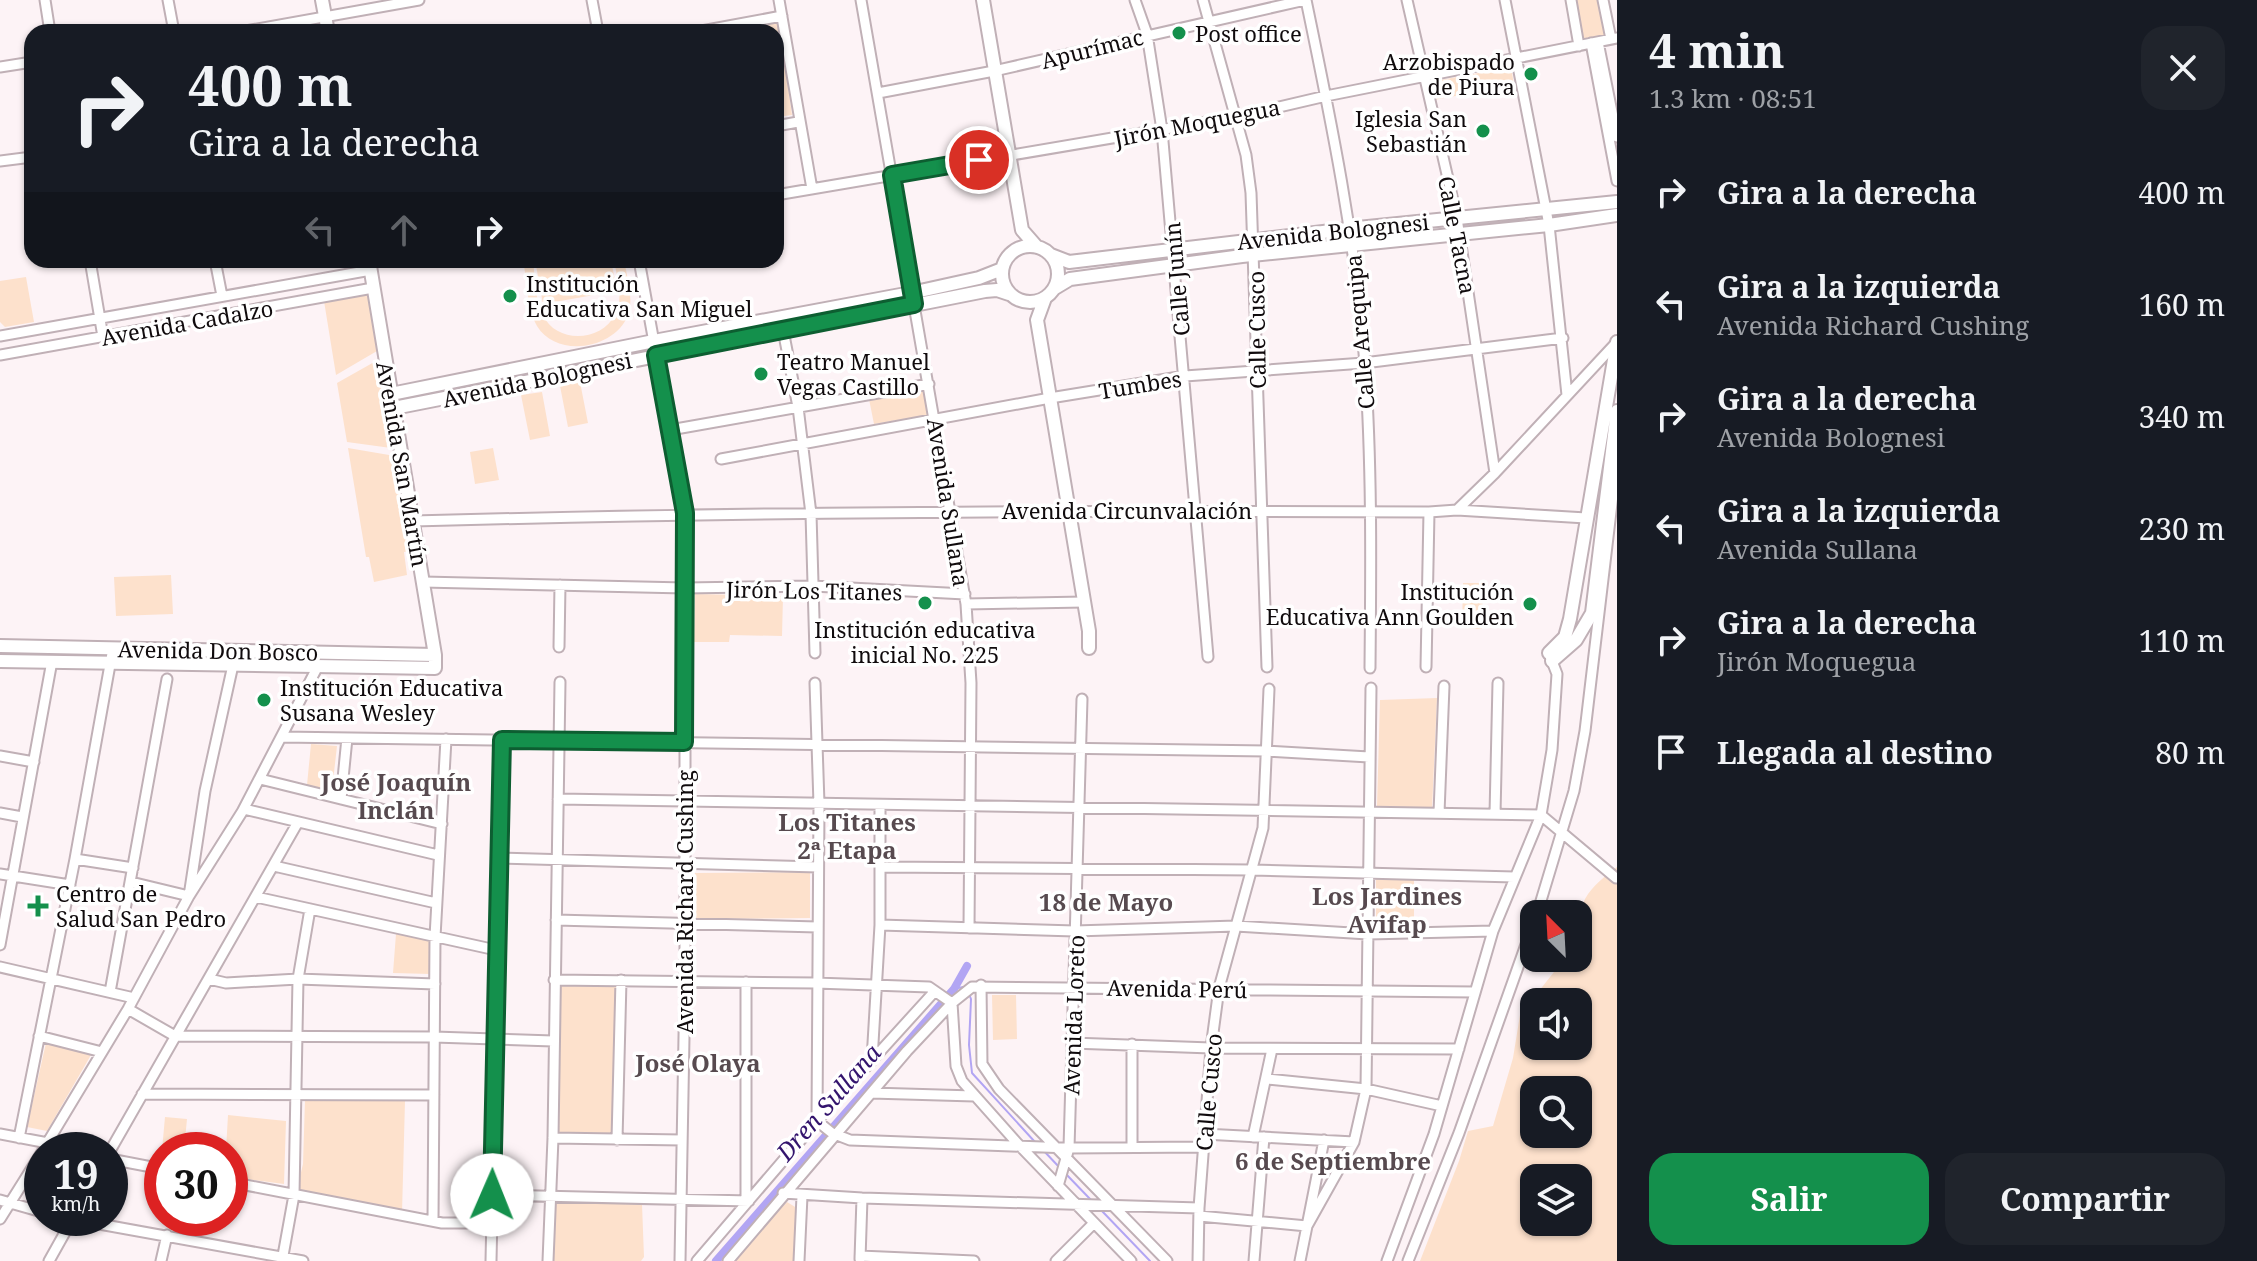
<!DOCTYPE html>
<html lang="es">
<head>
<meta charset="utf-8">
<style>
  :root { --surface:#171b24; --page:#20242c; --text:#f1f3f6; --muted:#9ea1a6; --accent:#14904c }
  body { margin:0; font-family:"Noto Serif",serif; background:var(--page); color:var(--text); height:100vh; display:flex; flex-direction:column; font-size:30px; white-space:nowrap }
  * { box-sizing:border-box; margin:0 }
  p { font-size:26px; color:var(--muted) }
  .icon { flex:none; width:44px; height:44px; fill:none; stroke:currentColor; stroke-width:2; stroke-linecap:round; stroke-linejoin:round }
  .map { position:relative; flex:1; overflow:hidden }
  .details { display:flex; flex-direction:column; background:var(--surface); width:640px }
  .details>* { flex:none }
  .top-card { position:absolute; left:24px; top:24px; width:760px; height:244px; border-radius:24px; box-shadow:0 2px 6px #0004; background:#171b24; color:var(--text); overflow:hidden }
  .needle { width:52px; rotate:336deg }
  .controls { position:absolute; left:1520px; top:900px; display:grid; gap:16px }
  .controls a { display:grid; place-items:center; width:72px; height:72px; border-radius:16px; background:var(--surface); box-shadow:0 2px 6px #0004; font-size:40px }
  .speed { position:absolute; left:24px; top:1132px; display:flex; gap:16px; font-size:40px; font-weight:700; text-align:center }
  .speed>* { display:grid; place-content:center; width:104px; height:104px; border-radius:50%; background:var(--surface); box-shadow:0 2px 6px #0004; line-height:1 }
  .speed small { font-size:20px; font-weight:400 }
  .speed .limit { border:12px solid #d22; background:#fff; color:#111 }
  .pin { position:absolute; display:grid; place-items:center; width:68px; height:68px; color:#fff; margin:-34px; border:4px solid #fff; border-radius:50%; box-shadow:0 2px 8px #0007 }
  .me { position:absolute; width:88px; margin:-44px; rotate:1deg; stroke-linejoin:round; filter:drop-shadow(0 0 6px #0008) }
  .turn { display:flex; align-items:center; gap:28px; height:168px; padding:0 32px; font-size:36px }
  .turn .icon { width:104px; height:104px; stroke-width:2.5 }
  .turn b { display:block; font-size:56px; line-height:68px }
  .lanes { display:flex; align-items:center; height:76px; padding:0 32px; background:#0003; justify-content:center; gap:40px; direction:ltr }
  .lanes .off { opacity:.35 }
  .round { display:grid; place-items:center; flex:none; width:84px; height:84px; border-radius:24px; background:var(--page) }
  .head { display:flex; align-items:center; justify-content:space-between; height:136px; padding:0 32px }
  h1 { font-size:48px; font-weight:700; line-height:60px }
  .action { display:flex; gap:16px; margin-top:auto; padding:16px 32px }
  .action a { flex:1; height:92px; border-radius:24px; background:var(--accent); color:#fff; font-size:32px; font-weight:700; line-height:92px; text-align:center }
  .action a+a { background:var(--page); color:var(--text) }
  ul { padding:0; list-style:none }
  li { display:flex; align-items:center; gap:24px; height:112px; padding:0 32px }
  li div { flex:1 }
  li b { display:block; font-size:30px }
  li em { font-style:normal }
  main { display:flex; flex:1; min-height:0 }
  .map>svg:first-child { display:block }
  .green { fill:#fde1cc; fill-rule:evenodd }
  .lines { fill:none; stroke-linecap:round; stroke-linejoin:round }
  .stream { stroke:#b2a5f3; stroke-width:2 }
  .canal { stroke:#b2a5f3; stroke-width:8 }
  .minor-casing { stroke:#c0b0b6; stroke-width:13 }
  .major-casing { stroke:#c0b0b6; stroke-width:16 }
  .minor { stroke:#fff; stroke-width:9 }
  .major { stroke:#fff; stroke-width:12 }
  .route-casing { stroke:#0d5e31; stroke-width:20 }
  .route { stroke:#14904c; stroke-width:14 }
  .poi-dot { fill:#14904c; stroke:#fff; stroke-width:3 }
  .labels { text-anchor:middle; dominant-baseline:central; stroke-width:7; stroke-linejoin:round; paint-order:stroke }
  .poi-label { font-size:22px; fill:#100b0d; stroke:#fff; text-anchor:start }
  .street-label { font-size:22px; fill:#100b0d; stroke:#fff }
  .neighbourhood-label { font-size:24px; font-weight:bold; fill:#574a4f; stroke:#fff }
  .water-label { font-size:24px; font-style:italic; fill:#33146d; stroke:#fff }
</style>
</head>
<body>
<main>
<div class="map">
<svg width="1617" height="1261" viewBox="0 0 1617 1261">
  <rect width="100%" height="100%" fill="#fdf3f6"/>
  <path class="green" d="M1571,0H1603L1611,39L1579,46Z
    M779,22L792,115L776,117V32H745L744,26Z
    M1511,67L1514,85L1434,100L1430,82Z
    M523,260H533C535,277 535,300 543,315C556,344 601,342 615,315C624,298 617,278 614,260H624C627,277 634,298 628,315C615,349 557,359 537,326C527,308 527,280 523,260Z
    M535,260H611L617,291L543,304Z
    M26,277L34,322L5,327L0,322V281Z
    M363,292L368,296L377,351L336,375L324,301Z
    M376,361L393,445L391,448L347,442L337,383Z
    M580,382L588,423L568,427L560,386Z
    M923,389L927,415L874,424L869,399Z
    M542,392L550,436L530,440L521,395Z
    M348,448L395,456L412,551L404,552L407,575L374,582L369,557H366Z
    M493,448L499,480L475,484L470,452Z
    M171,575L173,614L116,616L114,577Z
    M1463,583H1483L1482,629L1462,628Z
    M695,594L783,596L782,636L730,635L729,642H694Z
    M1437,698L1432,809L1377,806L1380,700Z
    M311,744L337,746L332,790L307,785Z
    M1617,867V1261H1420L1459,1161L1468,1131L1493,1126L1513,1058L1520,1015L1565,958H1578C1578,910 1576,897 1617,867ZM1534,1002H1578V1046H1534ZM1534,1090H1578V1134H1534ZM1534,1178H1578V1222H1534Z
    M810,872V918L695,919V873Z
    M1376,877H1414V928H1376Z
    M396,934L430,941V974L393,973Z
    M558,982L616,984L614,1133H556Z
    M992,995H1016L1017,1039L993,1040Z
    M46,1043L91,1055L47,1131L27,1127Z
    M305,1100L405,1101L402,1213L297,1189L303,1164Z
    M228,1115L286,1121L284,1184L230,1177V1150H226Z
    M165,1117L187,1119L184,1150H162Z
    M554,1202L642,1204L644,1257L641,1261H549Z
    M787,1202L800,1210L797,1261H733Z"/>
  <g class="lines">
    <path class="stream" d="M954,989L963,987L965,989
      M969,994L971,999L969,1045L972,1073L1035,1142
      M1043,1150L1060,1168
      M1065,1173L1091,1200
      M1101,1210L1150,1261"/>
    <path class="canal" d="M716,1261L954,989L967,966"/>
    <g class="minor-casing">
      <path id="minor" d="M45,0L50,32
        M168,0L174,32
        M592,0L598,32
        M779,0L812,189
        M861,0L966,604L971,683L969,928
        M1135,0L1147,34L1162,130L1208,657
        M1203,0L1246,155L1251,193L1267,667
        M1306,0C1331,120 1356,242 1365,365C1372,466 1371,567 1370,668
        M1407,0L1457,218L1495,473
        M1505,0L1549,225L1567,395
        M1571,0L1579,46
        M1603,0L1611,39
        M240,32L419,0
        M696,32L782,16
        M1598,42L1617,137
        M1591,43L1617,181
        M0,67L32,62
        M878,93L994,71L1305,0
        M776,126L798,122
        M0,161L32,157
        M776,195L1236,117L1326,96L1617,38
        M90,260L103,337
        M215,260L222,296
        M639,260L685,513V981L680,1261
        M783,330L798,407L811,514L815,653
        M0,336L371,270
        M0,355L373,288
        M670,430L929,384
        M721,459L1050,398L1185,376L1364,363L1563,338
        M1457,510L1495,473L1617,342
        M413,521C751,512 1090,510 1429,512L1457,510L1586,518
        M423,582L685,588L813,586L965,594
        M966,604L1084,602
        M559,647L560,585
        M1426,667L1429,512
        M815,683L819,804L817,1121L832,1133L850,1140L1069,1148L1203,1147
        M281,737L1267,751L1369,757
        M0,756L34,762
        M260,779L442,824
        M341,799L347,738
        M558,799L1541,815L1616,878
        M244,809L438,855
        M0,813L22,817
        M1439,813L1444,686
        M1495,814L1498,683
        M499,858L818,867
        M75,859L133,868
        M274,866L436,903
        M880,867L1252,870L1514,877
        M0,874L70,885
        M131,882L189,896L205,791L233,665
        M256,897L496,950
        M1537,914L1574,791L1585,731L1617,461
        M556,920L817,927
        M880,925L1075,931L1236,926L1368,934L1493,931
        M0,945L52,661
        M0,967L134,998
        M209,979L226,983L298,979L435,984
        M554,980L816,983L929,987L952,1003
        M746,982V1201
        M981,985L982,1064L999,1089L1167,1261
        M110,992L167,679
        M952,1003L956,1066L962,1081L1018,1144L1131,1261
        M128,1009L175,1036L434,1037L553,1041
        M39,1036L102,1052
        M1072,1043L1211,1048L1459,1049
        M872,1060L880,925V805
        M1267,1079L1366,1089L1442,1106
        M871,1093L974,1096
        M142,1094L434,1095
        M0,1134L48,1143
        M1204,1134L1354,1142
        M1253,1137L1272,1049
        M19,1138L75,859L113,648
        M553,1138L682,1140
        M617,1140L621,980
        M1132,1147V1044
        M43,1150L128,1009L189,896L242,812L318,666
        M110,1151L298,822
        M110,1159L162,1169
        M230,1182L442,1223H492
        M1058,1186L1069,1148L1082,699
        M783,1193L862,1198L1199,1208
        M492,1195L749,1201
        M0,1200L42,1212
        M1199,1216L1307,1226L1324,1140
        M66,1218L303,1261
        M0,1219L42,1152
        M433,1221L435,937L446,739
        M860,1256L974,1261
        M860,1259L862,1198
        M49,1261L73,1218
        M161,1261L167,1235
        M282,1261L294,1195L298,979L310,909
        M491,1261L502,740
        M548,1261L553,1138L560,682
        M697,1261L817,1121L935,991
        M728,1261L907,1051L952,1003L972,987L1475,992
        M799,1261L802,1196
        M1056,1261L1094,1223
        M1198,1261L1199,1208L1211,1048L1219,988L1263,828L1269,689
        M1254,1261L1264,1137
        M1300,1261L1307,1226L1354,1142L1366,1089L1371,688
        M1387,1261L1434,1134L1493,931L1541,815L1552,750L1557,674L1550,656
        M1408,1261L1459,1133L1534,922"/>
    </g>
    <g class="major-casing">
      <path id="major" d="M322,0L328,32
        M983,0L1022,230L1036,246
        M1002 274a28 28 0 1 1 56 0a28 28 0 1 1-56 0Z
        M1051,255L1069,262L1348,229L1617,202
        M1055,288L1070,279L1242,256L1549,225L1617,215
        M1045,298L1037,320L1089,631V648
        M391,394L654,341L911,293L979,278L1002,269
        M394,408L985,291L997,290L1009,294
        M0,646L435,655
        M1549,653L1565,637L1570,619L1617,342
        M0,661L435,668V655L369,260
        M1552,661L1576,640L1592,613L1617,411"/>
    </g>
    <use href="#minor" class="minor"/>
    <use href="#major" class="major"/>
  </g>
  <g class="lines">
    <g class="route-casing">
      <path id="route" d="M492,1195L502,740L684,742L685,513L656,355L914,304L892,175L979,160"/>
    </g>
    <use href="#route" class="route"/>
  </g>
  <g class="poi-dot">
    <circle cx="1179" cy="33" r="8"/>
    <circle cx="1531" cy="74" r="8"/>
    <circle cx="1483" cy="131" r="8"/>
    <circle cx="510" cy="296" r="8"/>
    <circle cx="761" cy="374" r="8"/>
    <circle cx="925" cy="603" r="8"/>
    <circle cx="1530" cy="604" r="8"/>
    <circle cx="264" cy="700" r="8"/>
    <path d="M34 894h8v8h8v8h-8v8h-8v-8h-8v-8h8z"/>
  </g>
  <g class="labels">
    <g class="poi-label">
      <text x="1195" y="33">Post office</text>
      <text x="1515" y="61" text-anchor="end">Arzobispado<tspan x="1515" dy="25">de Piura</tspan></text>
      <text x="1467" y="118" text-anchor="end">Iglesia San<tspan x="1467" dy="25">Sebastián</tspan></text>
      <text x="526" y="283">Institución<tspan x="526" dy="25">Educativa San Miguel</tspan></text>
      <text x="777" y="361">Teatro Manuel<tspan x="777" dy="25">Vegas Castillo</tspan></text>
      <text x="1514" y="591" text-anchor="end">Institución<tspan x="1514" dy="25">Educativa Ann Goulden</tspan></text>
      <text x="925" y="629" text-anchor="middle">Institución educativa<tspan x="925" dy="25">inicial No. 225</tspan></text>
      <text x="280" y="687">Institución Educativa<tspan x="280" dy="25">Susana Wesley</tspan></text>
      <text x="56" y="893">Centro de<tspan x="56" dy="25">Salud San Pedro</tspan></text>
    </g>
    <g class="street-label">
      <text transform="translate(1092 48) rotate(-14)">Apurímac</text>
      <text transform="translate(1197 122) rotate(-11)">Jirón Moquegua</text>
      <text transform="translate(1333 231) rotate(-6)">Avenida Bolognesi</text>
      <text transform="translate(1458 235) rotate(79)">Calle Tacna</text>
      <text transform="translate(1176 279) rotate(-95)">Calle Junín</text>
      <text transform="translate(187 322) rotate(-10)">Avenida Cadalzo</text>
      <text transform="translate(1256 330) rotate(-91)">Calle Cusco</text>
      <text transform="translate(1359 332) rotate(-95)">Calle Arequipa</text>
      <text transform="translate(537 379) rotate(-12)">Avenida Bolognesi</text>
      <text transform="translate(1140 384) rotate(-9)">Tumbes</text>
      <text transform="translate(403 464) rotate(80)">Avenida San Martín</text>
      <text transform="translate(949 502) rotate(81)">Avenida Sullana</text>
      <text x="1127" y="510">Avenida Circunvalación</text>
      <text transform="translate(814 590) rotate(1)">Jirón Los Titanes</text>
      <text transform="translate(218 650) rotate(1)">Avenida Don Bosco</text>
      <text transform="translate(684 902) rotate(-90)">Avenida Richard Cushing</text>
      <text transform="translate(1177 988) rotate(1)">Avenida Perú</text>
      <text transform="translate(1073 1015) rotate(-88)">Avenida Loreto</text>
      <text transform="translate(1208 1092) rotate(-85)">Calle Cusco</text>
    </g>
    <g class="neighbourhood-label">
      <text x="396" y="781">José Joaquín<tspan x="396" dy="28">Inclán</tspan></text>
      <text x="847" y="821">Los Titanes<tspan x="847" dy="28">2ª Etapa</tspan></text>
      <text x="1387" y="895">Los Jardines<tspan x="1387" dy="28">Avifap</tspan></text>
      <text x="1106" y="901">18 de Mayo</text>
      <text x="698" y="1062">José Olaya</text>
      <text x="1333" y="1160">6 de Septiembre</text>
    </g>
    <g class="water-label">
      <text transform="translate(828 1102) rotate(-49)">Dren Sullana</text>
    </g>
  </g>
</svg>
<div class="controls">
<a><svg class="needle" viewBox="-14 -14 28 28"><path d="M0-13l5 13h-10z" fill="#e53935"/><path d="M0 13l5-13h-10z" fill="#9ea1a6"/></svg></a>
<a><svg class="icon" aria-label="sound" viewBox="0 0 24 24"><path d="M4 9h4l5-4v14l-5-4H4zM17 9q2 3 0 6"/></svg></a>
<a><svg class="icon" aria-label="search" viewBox="0 0 24 24"><circle cx="10" cy="10" r="6"/><path d="M15 15l6 6"/></svg></a>
<a><svg class="icon" aria-label="layers" viewBox="0 0 24 24"><path d="M12 4l9 5-9 5-9-5zM3 14l9 5 9-5"/></svg></a>
</div>
<div class="speed"><div>19<small>km/h</small></div><div class="limit">30</div></div>
<div class="pin" style="left:979px;top:160px;background:#d93025"><svg class="icon" aria-label="arrive" viewBox="0 0 24 24"><path d="M6 21V4h12l-3 4 3 4H6"/></svg></div>
<svg class="me" style="left:492px;top:1195px" viewBox="-20 -20 40 40"><circle r="19" fill="#fff"/><path d="M0-13L10 11 0 6-10 11z" fill="#14904c"/></svg>
<div class="top-card">
<div class="turn"><svg class="icon" aria-label="right" viewBox="0 0 24 24"><path d="M7 20v-9h11M14 6l5 5-5 5"/></svg><div><b>400 m</b>Gira a la derecha</div></div>
<div class="lanes"><svg class="icon off" aria-label="left" viewBox="0 0 24 24"><path d="M17 20v-9H6M10 6l-5 5 5 5"/></svg><svg class="icon off" aria-label="ahead" viewBox="0 0 24 24"><path d="M12 20V5M6 11l6-6 6 6"/></svg><svg class="icon" aria-label="right" viewBox="0 0 24 24"><path d="M7 20v-9h11M14 6l5 5-5 5"/></svg></div>
</div>
</div>
<section class="details">
<div class="head"><div><h1>4 min</h1><p>1.3 km · 08:51</p></div><a class="round"><svg class="icon" aria-label="close" viewBox="0 0 24 24"><path d="M6 6l12 12M18 6L6 18"/></svg></a></div>
<ul>
<li><svg class="icon" aria-label="right" viewBox="0 0 24 24"><path d="M7 20v-9h11M14 6l5 5-5 5"/></svg><div><b>Gira a la derecha</b></div><em>400 m</em></li>
<li><svg class="icon" aria-label="left" viewBox="0 0 24 24"><path d="M17 20v-9H6M10 6l-5 5 5 5"/></svg><div><b>Gira a la izquierda</b><p>Avenida Richard Cushing</p></div><em>160 m</em></li>
<li><svg class="icon" aria-label="right" viewBox="0 0 24 24"><path d="M7 20v-9h11M14 6l5 5-5 5"/></svg><div><b>Gira a la derecha</b><p>Avenida Bolognesi</p></div><em>340 m</em></li>
<li><svg class="icon" aria-label="left" viewBox="0 0 24 24"><path d="M17 20v-9H6M10 6l-5 5 5 5"/></svg><div><b>Gira a la izquierda</b><p>Avenida Sullana</p></div><em>230 m</em></li>
<li><svg class="icon" aria-label="right" viewBox="0 0 24 24"><path d="M7 20v-9h11M14 6l5 5-5 5"/></svg><div><b>Gira a la derecha</b><p>Jirón Moquegua</p></div><em>110 m</em></li>
<li><svg class="icon" aria-label="arrive" viewBox="0 0 24 24"><path d="M6 21V4h12l-3 4 3 4H6"/></svg><div><b>Llegada al destino</b></div><em>80 m</em></li>
</ul>
<div class="action"><a>Salir</a><a>Compartir</a></div>
</section>
</main>
</body>
</html>
